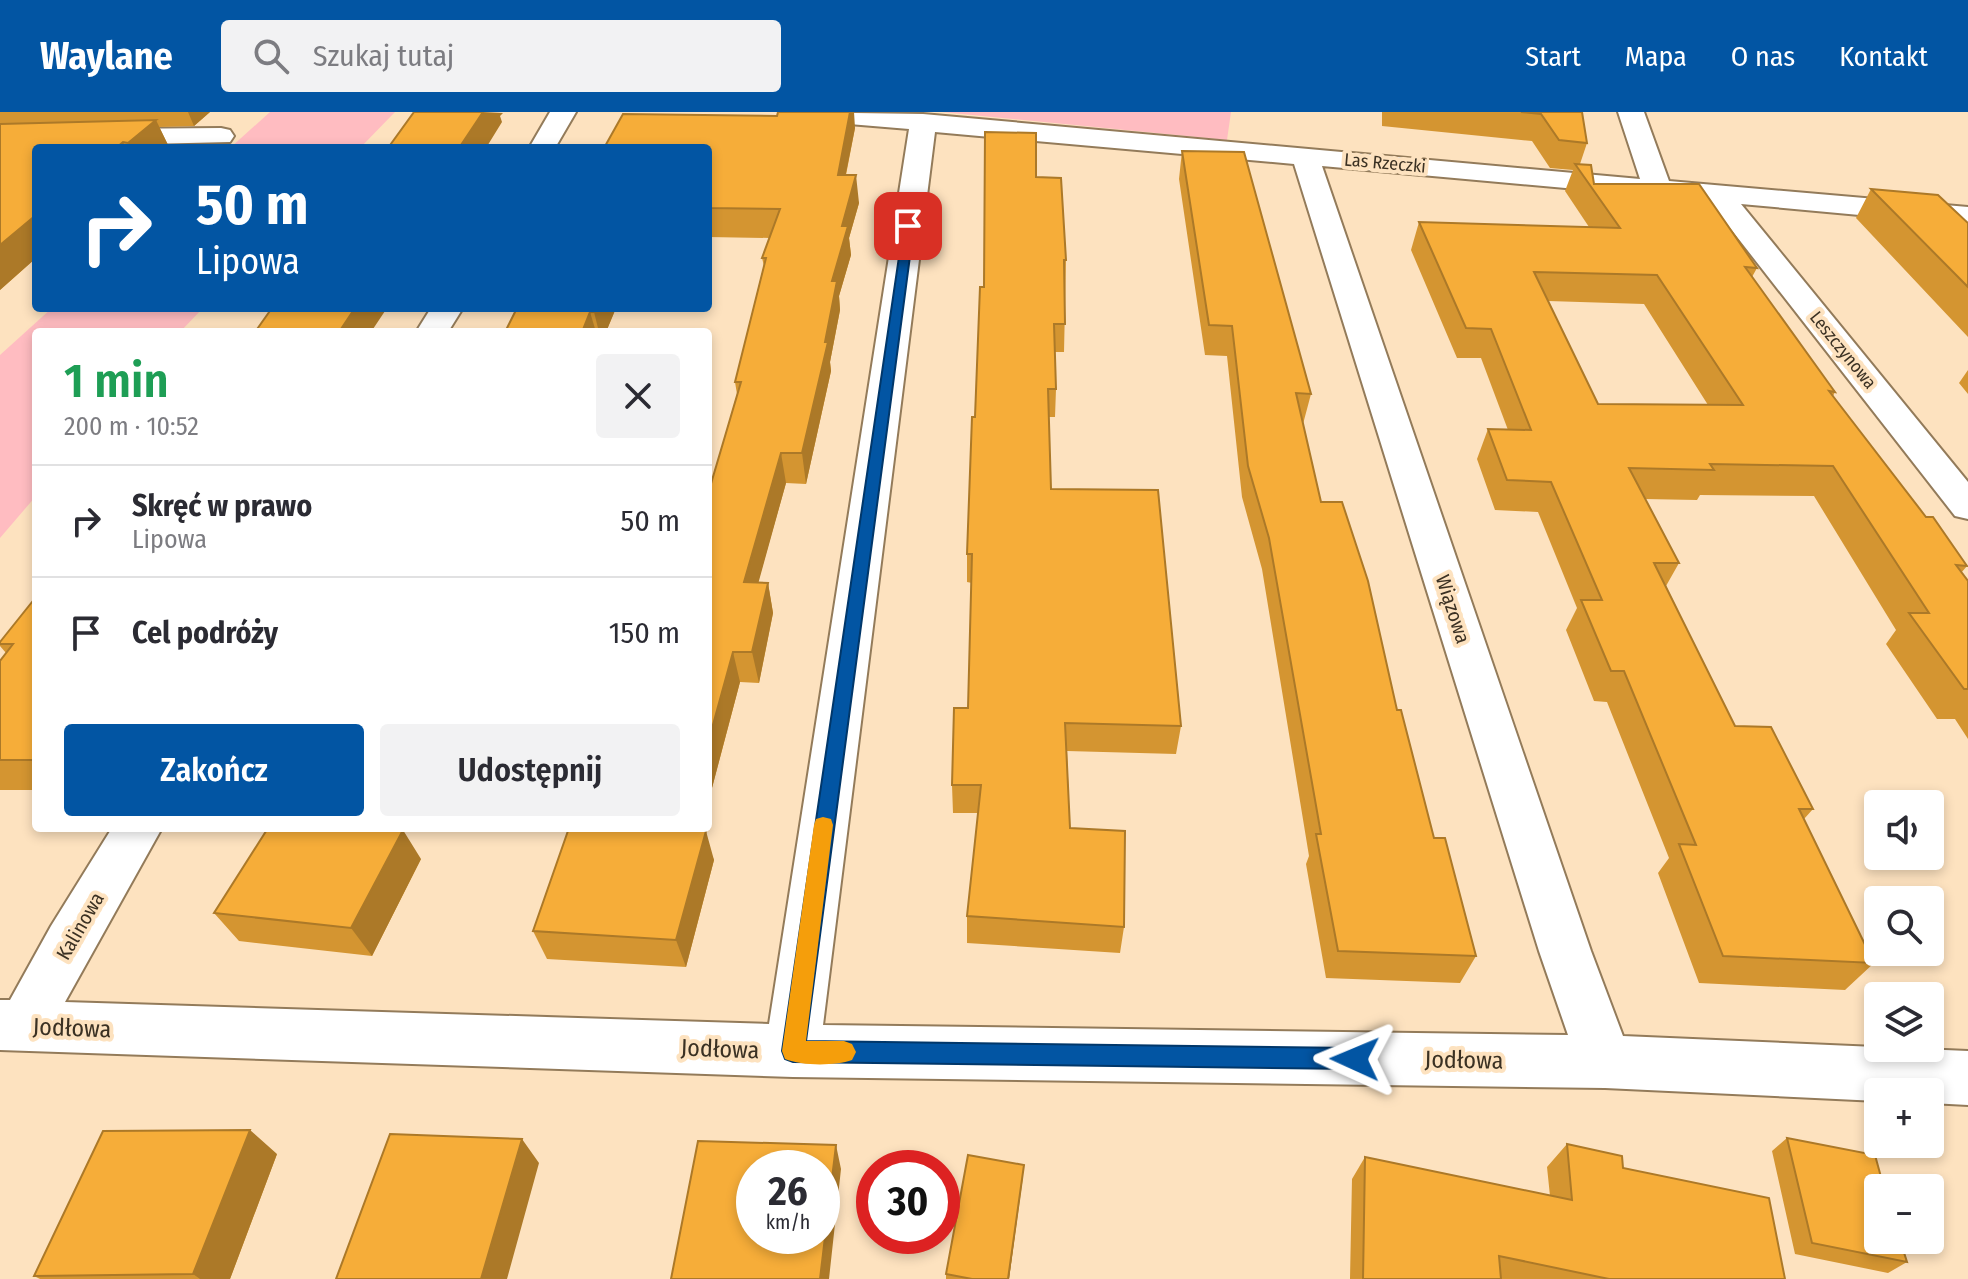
<!DOCTYPE html>
<html lang="pl">
<head>
<meta charset="utf-8">
<style>
  :root { --surface:#fff; --page:#f2f2f3; --text:#2b2b33; --muted:#7c7c81; --line:#e1e1e2; --accent:#0255a3 }
  body { margin:0; font-family:"Fira Sans Condensed",sans-serif; background:var(--page); color:var(--text); height:100vh; display:flex; flex-direction:column; font-size:30px; white-space:nowrap }
  * { box-sizing:border-box; margin:0 }
  p { font-size:26px; color:var(--muted) }
  .icon { flex:none; width:44px; height:44px; fill:none; stroke:currentColor; stroke-width:2; stroke-linecap:round; stroke-linejoin:round }
  .map { position:relative; flex:1; overflow:hidden }
  .sheet { position:absolute; left:32px; top:216px; width:680px; height:504px; display:flex; flex-direction:column; background:var(--surface); border-radius:8px; box-shadow:0 4px 12px #0003 }
  .sheet>* { flex:none }
  .hud { position:absolute; left:32px; top:32px; width:680px; height:168px; border-radius:8px; box-shadow:0 4px 12px #0003; background:#0255a3; color:#fff; overflow:hidden }
  .fabs { position:absolute; left:1864px; top:678px; display:grid; gap:16px }
  .fabs a { display:grid; place-items:center; width:80px; height:80px; border-radius:8px; background:var(--surface); box-shadow:0 4px 12px #0003; font-size:40px }
  .speed { position:absolute; left:736px; top:1038px; display:flex; gap:16px; font-size:40px; font-weight:700; text-align:center }
  .speed>* { display:grid; place-content:center; width:104px; height:104px; border-radius:50%; background:var(--surface); box-shadow:0 4px 12px #0003; line-height:1 }
  .speed small { font-size:20px; font-weight:400 }
  .speed .limit { border:12px solid #d22; background:#fff; color:#111 }
  .pin { position:absolute; display:grid; place-items:center; width:68px; height:68px; color:#fff; margin:-34px; border-radius:16px; box-shadow:0 4px 12px #0006 }
  .me { position:absolute; width:88px; margin:-44px; rotate:271deg; stroke-linejoin:round; filter:drop-shadow(0 0 6px #0008) }
  .turn { display:flex; align-items:center; gap:28px; height:168px; padding:0 32px; font-size:36px }
  .turn .icon { width:104px; height:104px; stroke-width:2.5 }
  .turn b { display:block; font-size:56px; line-height:68px }
  .round { display:grid; place-items:center; flex:none; width:84px; height:84px; border-radius:8px; background:var(--page) }
  .overview { display:flex; align-items:center; justify-content:space-between; height:136px; padding:0 32px }
  h1 { font-size:48px; font-weight:600; line-height:60px; color:#1e9e55 }
  .action { display:flex; gap:16px; margin-top:auto; padding:16px 32px }
  .action a { flex:1; height:92px; border-radius:8px; background:var(--accent); color:#fff; font-size:32px; font-weight:600; line-height:92px; text-align:center }
  .action a+a { background:var(--page); color:var(--text) }
  ul { padding:0; list-style:none }
  li { display:flex; align-items:center; gap:24px; height:112px; padding:0 32px; border-top:2px solid var(--line) }
  li div { flex:1 }
  li b { display:block; font-size:30px }
  li em { font-style:normal }
  header { display:flex; align-items:center; gap:48px; box-sizing:border-box; height:112px; padding:0 40px; background:var(--accent); color:#fff }
  header strong { font-size:38px }
  nav { display:flex; gap:44px; margin-inline-start:auto; font-size:28px }
  .search { width:560px; height:72px; background:var(--page); display:flex; align-items:center; gap:20px; box-sizing:border-box; padding:0 28px; border-radius:8px; color:var(--muted); font-size:30px }
  .map>svg:first-child { display:block }
  .green { fill:#ffbcc1 }
  .lines { fill:none; stroke-linecap:round; stroke-linejoin:round }
  .minor-casing { stroke:#937b5a; stroke-width:4 }
  .minor { fill:#fff; fill-rule:evenodd }
  .wall { fill:#d49531; fill-rule:evenodd }
  .shaded-wall { fill:#ac7928 }
  .building { fill:#f6ad39; stroke:#ac7928; stroke-width:2; fill-rule:evenodd }
  .route { fill:#0255a3; stroke:#01376a; stroke-width:2 }
  .slow { fill:#f59e0b }
  .labels { text-anchor:middle; dominant-baseline:central; stroke-width:8; stroke-linejoin:round; paint-order:stroke }
  .far-street-label { font-size:18px; fill:#3b3123; stroke:#fde2bf }
  .street-label { font-size:20px; fill:#3b3123; stroke:#fde2bf }
  .near-street-label { font-size:24px; fill:#3b3123; stroke:#fde2bf }
</style>
</head>
<body>
<header>
<strong>Waylane</strong>
<div class="search"><svg class="icon" aria-label="search" viewBox="0 0 24 24"><circle cx="10" cy="10" r="6"/><path d="M15 15l6 6"/></svg>Szukaj tutaj</div>
<nav><a>Start</a><a>Mapa</a><a>O nas</a><a>Kontakt</a></nav>
</header>
<div class="map">
<svg width="1968" height="1167" viewBox="0 0 1968 1167">
  <rect width="100%" height="100%" fill="#fde2bf"/>
  <path class="green" d="M270,0H395L360,36H230Z
    M942,0H1231L1227,28Z
    M52,196H203L180,220H36V384L0,426V243Z"/>
  <g class="lines">
    <g class="minor-casing">
      <path id="minor" d="M550,0H576L555,36H529Z
        M788,0L923,2L1640,67L1618,0H1644L1669,69L1968,95V113L1741,92L1968,370V407L1955,404L1709,89L1322,54L1591,839L1623,924L1968,939V993L1930,991V980H1878V989L1605,976L793,965L0,938V888H10L51,814L112,716H162L65,890L769,912L909,17L801,8L792,5ZM935,20L1294,52L1539,839L1568,923L823,913Z
        M221,16L230,18L234,24L230,30L105,33L96,31L92,25L96,19L105,17Z
        M431,196H463L448,220H416Z"/>
    </g>
    <use href="#minor" class="minor"/>
  </g>
  <path class="wall" d="M0,0H210L194,14L159,15L169,35L167,36H36V146L0,178Z
    M1382,0H1582L1587,31L1580,52L1594,72L1757,156L1752,165L1835,280L1833,284L1926,405L1967,454L1961,461L1968,469V627L1955,607H1937L1886,532L1896,518L1814,384L1700,383L1697,388L1645,387L1679,451L1666,474L1735,614L1813,697L1804,707L1874,851L1845,878L1699,871L1658,761L1669,746L1607,590L1594,589L1566,518L1577,496L1538,400L1495,398L1477,347L1488,317L1508,318L1481,246H1457L1411,138L1419,110L1589,115L1565,79L1573,58L1550,56L1532,29L1382,14ZM1548,189L1644,192L1708,293L1598,292Z
    M855,16L846,63L859,91L849,126L851,143L839,184L840,198L830,250L831,259L806,372L786,371L758,470L768,471L773,501L759,571L740,570L708,691V375H710L737,282L735,270L764,154L762,146L770,126L708,125V36Z
    M1182,39L1311,282L1303,312L1321,390L1397,598L1434,726L1476,844L1460,871L1326,866L1306,752L1309,744L1262,457L1242,385L1227,244L1205,243L1179,67Z
    M1036,65L1066,148L1064,240H1055L1056,277L1055,305H1048L1051,377L1181,614L1176,642L1067,639L1070,716L1124,815L1120,841L967,831V804L978,701H953L952,673L968,596L972,471L967,470V442L984,175Z
    M1871,77L1968,111V225L1856,106Z
    M517,196H616L606,220H505Z
    M1968,258V282L1959,271Z
    M36,485V678H0V549L6,541L0,534V530Z
    M569,716H702L701,719L714,748L686,855L547,847L533,819Z
    M421,747L372,844L239,829L214,801Z
    M1787,1026L1907,1150L1888,1161L1795,1142L1772,1039Z
    M1567,1032L1623,1056L1785,1167H1350L1352,1067L1365,1045L1550,1084L1547,1055Z
    M277,1042L230,1167H40L34,1164Z
    M1023,1065L1009,1167H946V1162Z"/>
  <path class="shaded-wall" d="M188,0H210L194,14Z
    M483,0L503,1L500,4L502,10L486,36H459Z
    M850,0H854L855,16L840,91L838,63Z
    M156,8L169,35L167,36H131L128,31Z
    M123,30L126,36H116Z
    M856,63L859,91L849,126L851,143L839,184L840,198L830,250L831,259L806,372L802,341L842,114Z
    M36,103V146L0,178V133Z
    M355,196H387L371,220H339Z
    M596,196H616L606,220H599L594,200Z
    M590,200L596,220H582Z
    M781,341L786,371L750,501L744,470Z
    M768,471L773,501L759,571L752,540Z
    M733,540L740,570L708,691V631Z
    M685,716H702L693,747L684,718Z
    M403,718L421,747L372,844L351,816Z
    M706,719L714,748L686,855L676,828Z
    M250,1018L277,1042L230,1167H200L193,1162Z
    M522,1027L539,1051L507,1167H481Z
    M836,1033L841,1057L829,1167H820Z
    M1024,1053L1009,1167H1008Z"/>
  <path class="building" d="M414,0H483L459,36H388Z
    M778,0H850L838,63H856L842,114H848L832,169H837L825,230H828L802,341H781L744,470L768,471L752,540H733L708,631V375H710L741,270H735L766,146H762L780,97L708,96V36H604L623,2L777,4Z
    M1521,0H1582L1587,31L1559,28L1541,2Z
    M156,8L128,31L123,30L116,36H36V103L0,133V12Z
    M985,20L1036,21V65L1061,66L1066,148H1064L1065,212H1054L1056,277H1048L1051,377L1158,378L1181,614L1065,611L1070,716L1125,719L1124,815L967,804L981,673H952L954,596H968L972,442H967L972,305H975L980,175H984Z
    M1182,39L1244,40L1311,282L1296,281L1321,390H1342L1368,469L1397,598H1401L1434,726H1445L1476,844L1338,839L1316,722H1321L1269,426L1248,354L1232,214L1209,213Z
    M1575,52L1591,53L1594,72H1699L1757,156L1745,155L1835,280L1829,279L1926,405H1933L1967,454L1956,453L1968,469V577H1964L1909,501H1929L1833,354L1710,352L1714,358L1629,356L1679,451H1654L1735,614L1771,615L1813,697H1799L1874,851L1723,844L1679,732L1696,733L1624,559H1611L1581,488H1602L1551,370L1507,368L1488,317L1531,318L1491,217L1466,216L1419,110L1620,116ZM1534,160L1657,163L1743,293L1598,292Z
    M1871,77L1938,83L1968,111V175Z
    M272,196H355L339,220H255Z
    M517,196H596L594,200H590L582,220H505Z
    M36,485V648H0V549L13,532H0V530Z
    M268,716H385L403,718L351,816L214,801Z
    M569,716H685L684,718L706,719L676,828L533,819Z
    M250,1018L193,1162L34,1164L103,1019Z
    M390,1022L522,1027L481,1167H336Z
    M1787,1026L1875,1043L1884,1076H1878V1128H1900L1907,1150L1812,1131Z
    M698,1029L836,1033L820,1167H671ZM754,1056H822V1124H754Z
    M1567,1032L1622,1044L1623,1056L1769,1086L1785,1167H1609L1499,1144L1501,1167H1363L1365,1045L1572,1088Z
    M968,1043L1024,1053L1008,1167H972L946,1162Z"/>
  <path class="route" d="M904,111L914,114L806,929L1355,936L1363,939L1367,947L1363,954L1355,957L793,950L785,947L782,939Z"/>
  <path class="slow" d="M823,705L831,707L833,713L806,929H844L852,932L856,940L852,948C835,954 802,954 785,947L782,939L814,713L816,707Z"/>
  <g class="labels">
    <g class="far-street-label">
      <text transform="translate(1385 51) rotate(5)">Las Rzeczki</text>
      <text transform="translate(1843 238) rotate(51)">Leszczynowa</text>
    </g>
    <g class="street-label">
      <text transform="translate(1453 497) rotate(72)">Wiązowa</text>
      <text transform="translate(80 814) rotate(-60)">Kalinowa</text>
    </g>
    <g class="near-street-label">
      <text transform="translate(72 916) rotate(2)">Jodłowa</text>
      <text transform="translate(720 937) rotate(2)">Jodłowa</text>
      <text transform="translate(1464 948) rotate(1)">Jodłowa</text>
    </g>
  </g>
</svg>
<div class="fabs">
<a><svg class="icon" aria-label="sound" viewBox="0 0 24 24"><path d="M4 9h4l5-4v14l-5-4H4zM17 9q2 3 0 6"/></svg></a>
<a><svg class="icon" aria-label="search" viewBox="0 0 24 24"><circle cx="10" cy="10" r="6"/><path d="M15 15l6 6"/></svg></a>
<a><svg class="icon" aria-label="layers" viewBox="0 0 24 24"><path d="M12 4l9 5-9 5-9-5zM3 14l9 5 9-5"/></svg></a>
<a>+</a>
<a>−</a>
</div>
<div class="speed"><div>26<small>km/h</small></div><div class="limit">30</div></div>
<div class="pin" style="left:908px;top:114px;background:#d93025"><svg class="icon" aria-label="arrive" viewBox="0 0 24 24"><path d="M6 21V4h12l-3 4 3 4H6"/></svg></div>
<svg class="me" style="left:1355px;top:947px" viewBox="-20 -20 40 40"><path d="M0-17L14 15 0 8-14 15z" fill="#0255a3" stroke="#fff" stroke-width="4"/></svg>
<div class="hud">
<div class="turn"><svg class="icon" aria-label="right" viewBox="0 0 24 24"><path d="M7 20v-9h11M14 6l5 5-5 5"/></svg><div><b>50 m</b>Lipowa</div></div>
</div>
<section class="sheet">
<div class="overview"><div><h1>1 min</h1><p>200 m · 10:52</p></div><a class="round"><svg class="icon" aria-label="close" viewBox="0 0 24 24"><path d="M6 6l12 12M18 6L6 18"/></svg></a></div>
<ul>
<li><svg class="icon" aria-label="right" viewBox="0 0 24 24"><path d="M7 20v-9h11M14 6l5 5-5 5"/></svg><div><b>Skręć w prawo</b><p>Lipowa</p></div><em>50 m</em></li>
<li><svg class="icon" aria-label="arrive" viewBox="0 0 24 24"><path d="M6 21V4h12l-3 4 3 4H6"/></svg><div><b>Cel podróży</b></div><em>150 m</em></li>
</ul>
<div class="action"><a>Zakończ</a><a>Udostępnij</a></div>
</section>
</div>
</body>
</html>
